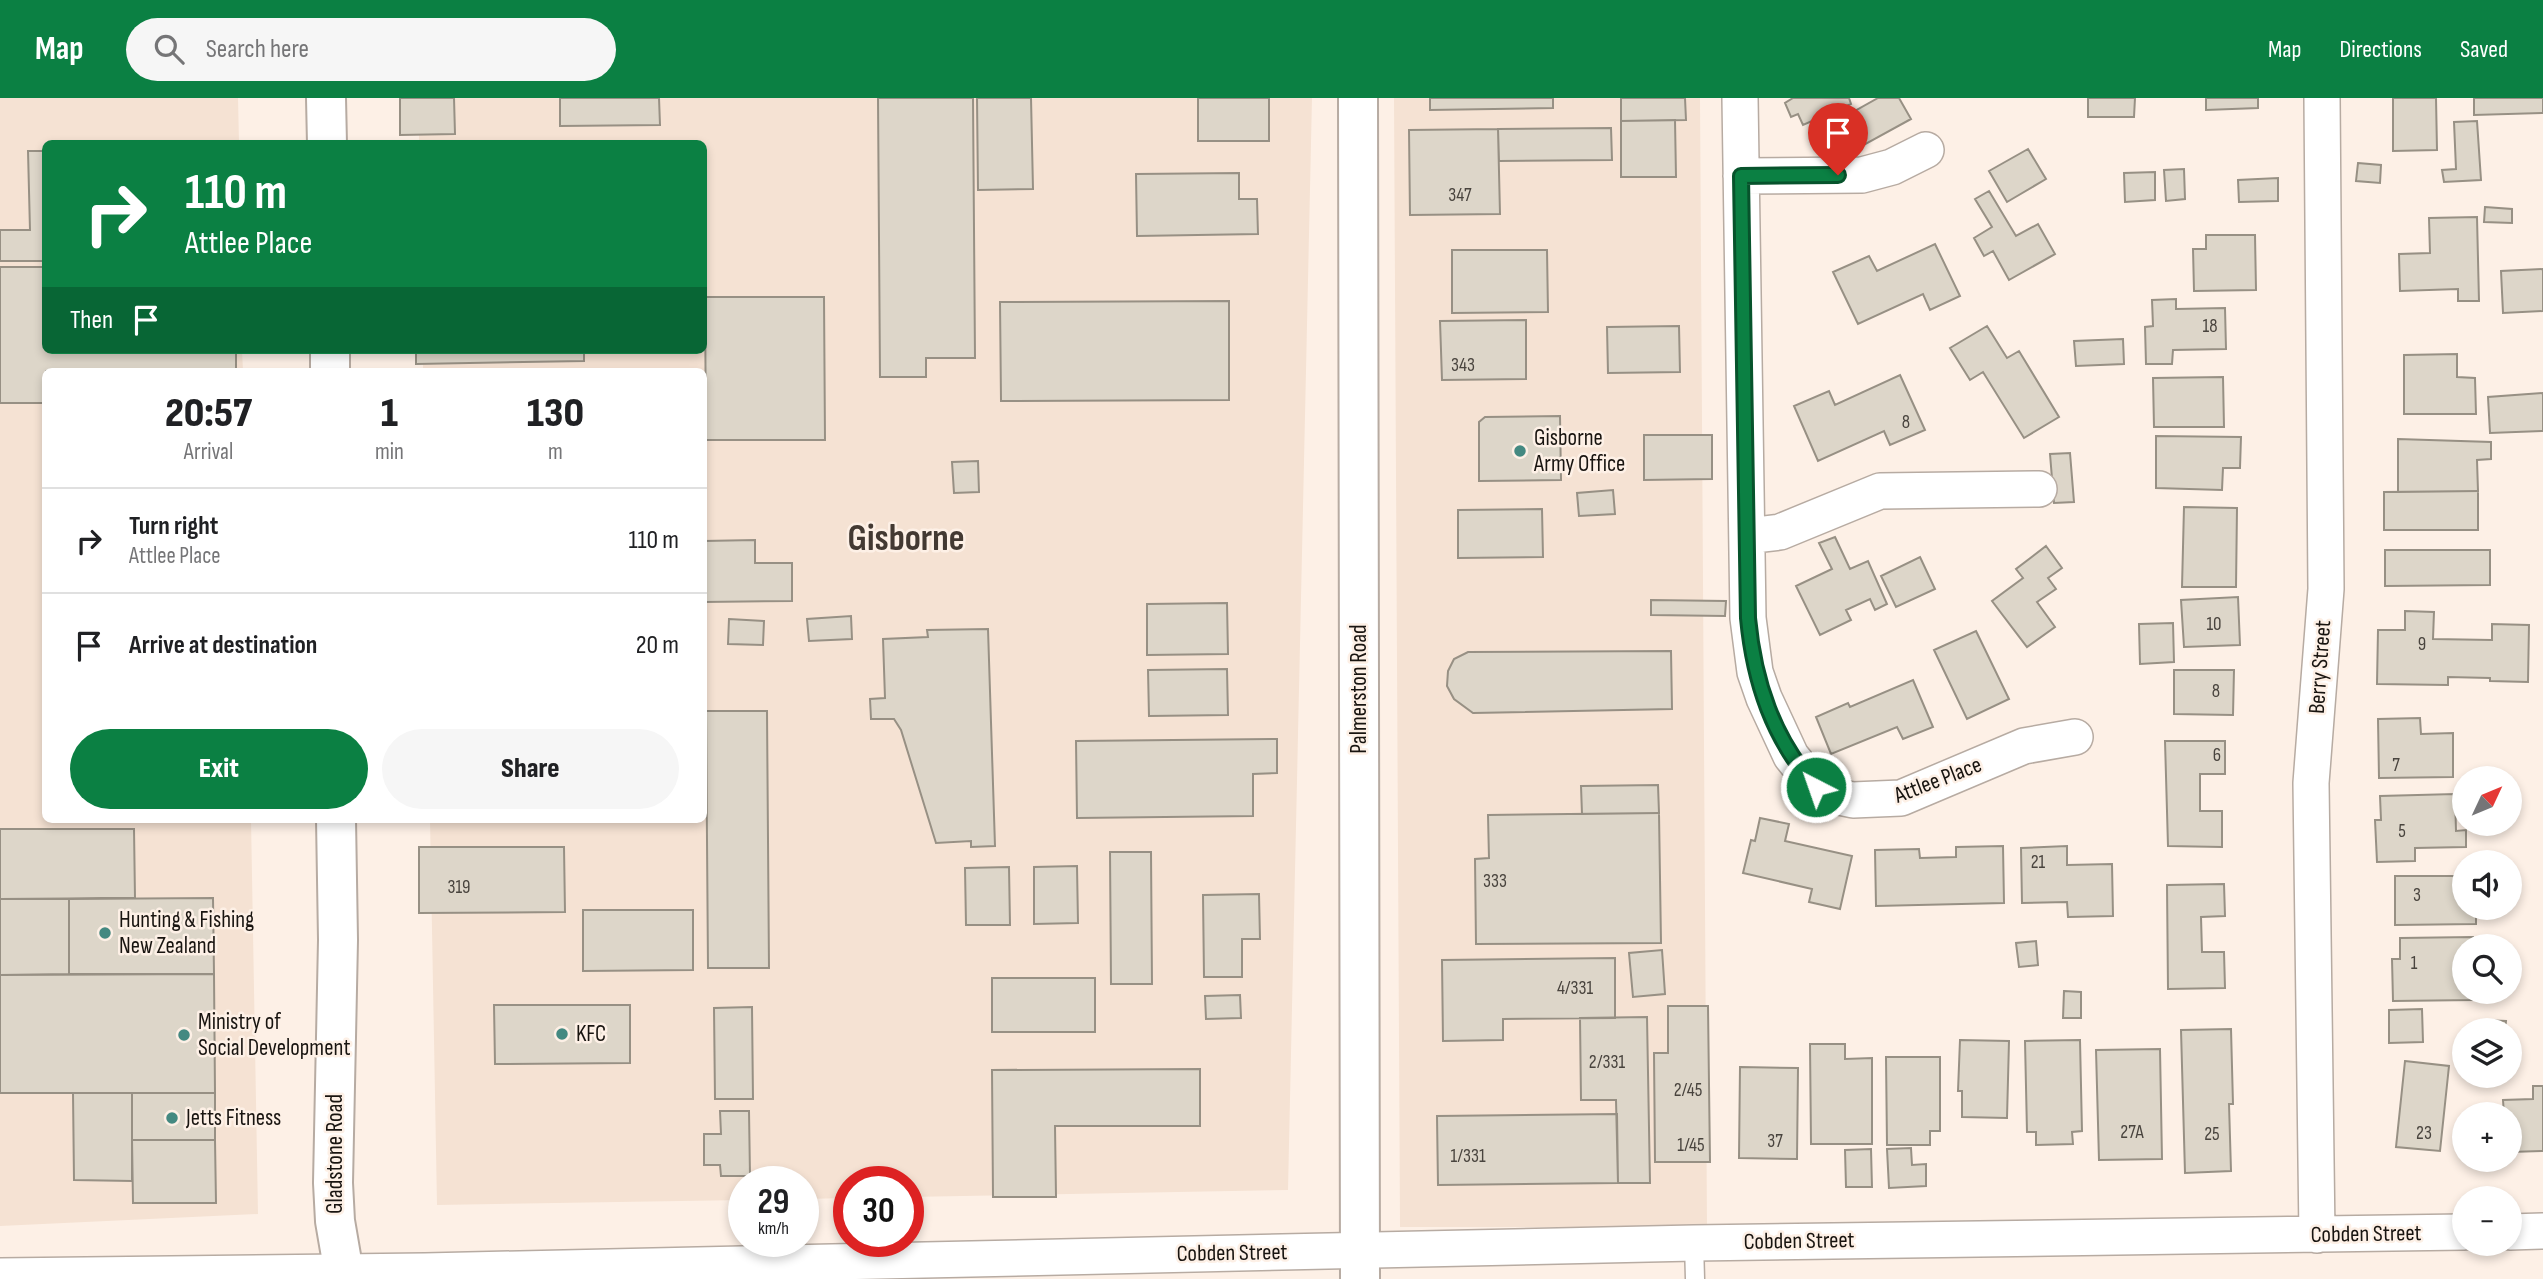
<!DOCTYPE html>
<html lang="en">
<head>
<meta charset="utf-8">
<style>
  :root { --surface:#fff; --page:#f6f6f6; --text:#202124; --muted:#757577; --line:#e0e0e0; --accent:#0b8043 }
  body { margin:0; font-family:"Sofia Sans Condensed",sans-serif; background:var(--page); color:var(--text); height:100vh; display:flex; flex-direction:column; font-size:26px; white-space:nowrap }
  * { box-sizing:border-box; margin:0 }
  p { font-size:23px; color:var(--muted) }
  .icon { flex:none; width:38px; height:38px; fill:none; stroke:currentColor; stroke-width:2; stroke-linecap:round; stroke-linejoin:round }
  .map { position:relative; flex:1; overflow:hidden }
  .side { position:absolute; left:42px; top:270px; width:665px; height:455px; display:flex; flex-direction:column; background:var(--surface); border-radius:10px; box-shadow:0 4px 10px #0003 }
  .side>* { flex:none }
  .banner { position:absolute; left:42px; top:42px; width:665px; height:214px; border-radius:10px; box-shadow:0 4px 10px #0003; background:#0b8043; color:#fff; overflow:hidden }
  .needle { width:46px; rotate:46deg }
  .controls { position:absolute; left:2452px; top:668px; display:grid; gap:14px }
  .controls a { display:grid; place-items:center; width:70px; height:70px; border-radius:50%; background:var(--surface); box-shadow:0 4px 10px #0003; font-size:35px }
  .speed { position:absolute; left:728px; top:1068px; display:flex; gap:14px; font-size:35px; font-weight:700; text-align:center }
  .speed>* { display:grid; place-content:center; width:91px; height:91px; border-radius:50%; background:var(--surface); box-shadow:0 4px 10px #0003; line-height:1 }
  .speed small { font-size:18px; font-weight:400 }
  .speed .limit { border:10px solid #d22; background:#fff; color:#111 }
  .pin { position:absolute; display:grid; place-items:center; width:60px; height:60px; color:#fff; margin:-72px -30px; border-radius:50% 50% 50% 0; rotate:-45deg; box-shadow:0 0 7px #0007 }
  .pin .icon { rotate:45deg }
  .me { position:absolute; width:77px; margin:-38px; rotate:319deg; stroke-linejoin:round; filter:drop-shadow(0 0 5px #0008) }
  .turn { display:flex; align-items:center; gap:24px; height:147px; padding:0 28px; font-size:32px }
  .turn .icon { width:91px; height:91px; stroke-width:2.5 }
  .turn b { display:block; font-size:49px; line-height:60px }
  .then { display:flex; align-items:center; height:66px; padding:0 28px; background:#0003; gap:14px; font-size:26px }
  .eta { display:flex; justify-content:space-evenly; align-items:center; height:119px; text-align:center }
  .eta b { font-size:42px; font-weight:800; line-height:49px }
  .cta { display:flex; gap:14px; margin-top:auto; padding:14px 28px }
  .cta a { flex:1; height:80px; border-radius:42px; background:var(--accent); color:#fff; font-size:28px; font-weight:800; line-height:80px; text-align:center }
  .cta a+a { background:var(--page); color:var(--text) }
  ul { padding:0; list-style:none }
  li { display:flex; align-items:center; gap:21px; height:105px; padding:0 28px; border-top:2px solid var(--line) }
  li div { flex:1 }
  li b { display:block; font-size:26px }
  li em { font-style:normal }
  header { display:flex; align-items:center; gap:42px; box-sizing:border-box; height:98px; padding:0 35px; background:var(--accent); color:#fff }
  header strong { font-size:33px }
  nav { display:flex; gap:38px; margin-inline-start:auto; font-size:24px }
  .search { width:490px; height:63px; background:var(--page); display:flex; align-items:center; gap:18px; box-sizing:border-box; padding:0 24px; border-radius:38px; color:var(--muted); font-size:26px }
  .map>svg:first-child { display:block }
  .built { fill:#f5e2d3 }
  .building { fill:#ddd6c9; stroke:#979084; stroke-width:2 }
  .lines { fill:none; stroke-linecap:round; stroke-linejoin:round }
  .lane-casing { stroke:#b7aba2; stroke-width:21 }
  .street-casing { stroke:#b7aba2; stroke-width:38 }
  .secondary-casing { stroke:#b7aba2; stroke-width:42 }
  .lane { stroke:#fff; stroke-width:18 }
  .street { stroke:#fff; stroke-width:35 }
  .secondary { stroke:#fff; stroke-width:38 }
  .route-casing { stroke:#07532c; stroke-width:18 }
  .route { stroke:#0b8043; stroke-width:12 }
  .poi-dot { fill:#448981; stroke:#fdf0e6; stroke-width:2.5 }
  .labels { text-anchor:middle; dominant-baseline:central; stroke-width:5; stroke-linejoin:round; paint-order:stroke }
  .number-label { font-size:19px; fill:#49443e }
  .poi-label { font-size:23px; fill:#181410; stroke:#fdf0e6; text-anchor:start }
  .street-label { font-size:23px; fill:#181410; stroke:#fdf0e6 }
  .town-label { font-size:37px; font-weight:bold; fill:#433932; stroke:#fdf0e6 }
</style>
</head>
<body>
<header>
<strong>Map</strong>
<div class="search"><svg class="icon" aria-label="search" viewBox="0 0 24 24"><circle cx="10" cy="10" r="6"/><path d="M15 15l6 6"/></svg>Search here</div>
<nav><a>Map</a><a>Directions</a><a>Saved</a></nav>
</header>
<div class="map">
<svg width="2543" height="1181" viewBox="0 0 2543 1181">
  <rect width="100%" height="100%" fill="#fdf0e6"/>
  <path class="built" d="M0,0H238L239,45L46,46V252H242L243,273H46V721H251L258,1116L0,1128Z
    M419,0H1312L1288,1092L908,1099V1083H849V1100L803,1101V1083H744V1102L437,1107L430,721H704V273H423V252H704V46L419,45Z
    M1394,0H1700L1707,1129H1400Z"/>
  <path class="building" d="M400,0H454L455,36L400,37Z
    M560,0H659L660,27L560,28Z
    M878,0H973L975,260H926V279H880Z
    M977,0H1031L1033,91L978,92Z
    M1198,0H1269V43H1198Z
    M1430,0H1553V10L1430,12Z
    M1621,0H1685L1686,22L1621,23Z
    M1793,0H1849L1851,6L1803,27L1798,16L1791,19L1785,5Z
    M1878,0H1899L1911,21L1862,48L1846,18Z
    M2088,0H2135L2134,19H2088Z
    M2206,0H2258V10L2206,12Z
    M2393,0H2436L2437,52L2393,53Z
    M2474,0H2543V15L2474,17Z
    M1675,22L1676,79H1621V23Z
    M2477,23L2481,82L2444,84L2442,72L2456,71L2454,24Z
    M1611,30L1612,62L1499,63L1498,31Z
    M1498,31L1500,116L1410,117L1409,32Z
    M2028,51L2046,81L2007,104L1989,73Z
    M28,53H46V163H0V132H30Z
    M2358,65L2381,67L2380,85L2356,83Z
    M2184,71L2185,101L2166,103L2164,72Z
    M2155,74V102L2125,104L2124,75Z
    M1239,75V101H1257L1258,136L1137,138L1136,76Z
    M2278,80V103L2239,104L2238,82Z
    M1989,93L2016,138L2038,126L2055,156L2009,182L1993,153L1984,158L1974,140L1992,129L1975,101Z
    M2485,109L2512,111V125L2484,124Z
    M2477,119L2479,203H2458V191L2400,193L2399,156L2430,155L2429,120Z
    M2206,137H2255L2256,192L2194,193L2193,151H2206Z
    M1935,146L1960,198L1930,212L1923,196L1858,226L1833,174L1869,158L1877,173Z
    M1452,152H1547L1548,214L1452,215Z
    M0,169H46V252H236V273H46V305H0Z
    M2543,171V213L2503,215L2501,173Z
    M705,199H824L825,342H706Z
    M2176,201V211L2225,210L2226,251L2173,252L2172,266H2146L2145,229L2153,228L2152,202Z
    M1229,203V302L1001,303L1000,204Z
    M1526,222V281L1442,282L1440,223Z
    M1679,228L1680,274L1608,275L1607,229Z
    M1987,228L2007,260L2019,253L2059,319L2024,340L1983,274L1970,282L1950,250Z
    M2123,241L2124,266L2076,268L2074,243Z
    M416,252H584V263L416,266Z
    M2457,256V279L2475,280L2476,316H2404V257Z
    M1900,277L1925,332L1890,347L1884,333L1818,363L1794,308L1829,293L1835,307Z
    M2223,279L2224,329H2154L2153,280Z
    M2543,295V333L2490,335L2488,299Z
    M1560,318L1561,382L1479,383V324L1485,319Z
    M1644,337H1712V381L1644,382Z
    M2156,338L2241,339L2240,370H2223L2222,392L2156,390Z
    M2398,341L2491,344V361L2477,362L2478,393L2398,394Z
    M2070,355L2074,404L2054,405L2050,356Z
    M978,363L979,394L954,395L952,364Z
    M1613,392L1615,416L1579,418L1577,395Z
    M2478,393V432H2384V394Z
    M2184,409L2237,410L2236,489H2182Z
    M1542,411L1543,459L1458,460V412Z
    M1835,439L1850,471L1868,463L1887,506L1875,512L1870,501L1846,512L1851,522L1820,537L1796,488L1832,471L1819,445Z
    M755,442V465H792V503L704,504V443Z
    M2046,448L2062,470L2048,480L2056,491L2037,504L2055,529L2027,549L1992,503L2023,480L2016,471Z
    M2385,452H2490V487L2385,488Z
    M1920,459L1935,491L1896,509L1881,478Z
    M2238,499L2240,547L2184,549L2181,502Z
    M1651,502L1726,503L1725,518L1651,517Z
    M1227,505L1228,556L1147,557V506Z
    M2405,513L2434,514L2433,541L2492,542V526L2529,527L2528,584L2490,583V580L2448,579V587L2377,586L2378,532H2405Z
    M851,518L852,541L809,543L807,521Z
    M729,521L764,523L763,547L728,546Z
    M2173,525L2174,564L2140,566L2139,526Z
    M988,531L995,748L971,749V743L936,745L901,632L894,621H871L870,601L885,600L883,541L928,539L927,532Z
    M1976,533L2009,601L1967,621L1934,552Z
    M1671,553L1672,611L1473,615L1454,601L1447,588L1448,573L1454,561L1468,554Z
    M1227,571L1228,617L1149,618L1148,572Z
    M2174,572H2234L2233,617L2174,616Z
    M1913,582L1933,629L1903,641L1897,629L1831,656L1816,619L1848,605L1850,609Z
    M706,613H767L769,870H708Z
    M2420,620L2421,636L2453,635V679L2379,680L2378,621Z
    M1277,641V675L1253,676V718L1077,720L1076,643Z
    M2165,643H2225V676H2200V713H2222V749L2168,748Z
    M1658,687L1659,715L1582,716L1581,688Z
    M2455,696L2456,733L2466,732V749L2415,750V763L2377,764L2375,722H2381L2380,698Z
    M1659,715L1661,845L1476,846L1475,761L1489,760L1488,717Z
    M1760,720L1789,726L1785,743L1852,758L1840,811L1809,804L1812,791L1743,775L1751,742L1755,743Z
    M0,731H134L135,800L0,801Z
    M2003,748L2004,805L1876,808L1875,752L1919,751L1920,760L1956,759V749Z
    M2067,748V767L2112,766L2113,818L2068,819L2067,804L2022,805L2021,750Z
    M419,749H564L565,814L419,815Z
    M1110,754H1151L1152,886H1111Z
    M1077,768L1078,825L1034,826V769Z
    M1009,769L1010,827H966L965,770Z
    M2395,778H2464V810H2476V826L2395,827Z
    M2224,786L2225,818L2201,819L2202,854H2224L2225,890L2168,891L2167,787Z
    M1259,796L1260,841H1242V879H1204L1203,797Z
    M213,800L214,876H69V801Z
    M0,801H69V876L0,877Z
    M583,812H693V872L583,873Z
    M2473,839V849H2464V894H2474V902L2393,903L2392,861H2400V840Z
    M2036,843L2038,867L2019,869L2016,845Z
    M1662,852L1665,896L1633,899L1629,855Z
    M1615,860V920L1503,921V942L1443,943L1442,862Z
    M214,876L215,995H0V877Z
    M992,880H1095V934H992Z
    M2064,893L2081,894V920H2063Z
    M1240,897L1241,920L1206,921L1205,898Z
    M494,907H630V965L495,966Z
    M1668,908H1708L1710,1064H1655L1654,955H1668Z
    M752,909L753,1001H715L714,910Z
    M2422,911L2423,944L2389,945V912Z
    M1647,919L1650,1085H1618L1616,1002H1581L1580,920Z
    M2480,922L2506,923L2505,933H2479Z
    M2231,931L2233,1006H2229L2231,1073L2185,1075L2181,932Z
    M1960,942L2009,943L2007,1020L1962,1019V993H1958Z
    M2080,942L2082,1033L2072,1034L2073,1046L2036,1047V1034H2027L2025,943Z
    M1810,946H1845V961L1872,960V1046H1811Z
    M2160,951L2162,1061L2099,1062L2096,952Z
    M1886,959H1940V1033H1930V1047H1887Z
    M2405,963L2449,968L2440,1053L2396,1049Z
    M1740,969L1798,970L1797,1061L1739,1060Z
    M1200,971V1028H1055L1056,1099H993L992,972Z
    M2533,988H2543V1053L2510,1054V1017H2504L2503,1002L2533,1001Z
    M73,995H132V1083L74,1082Z
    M132,995H215V1042H132Z
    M720,1013H749L750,1078H721L720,1067H704V1036H721Z
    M1617,1016L1618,1085L1438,1087L1437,1018Z
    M132,1042H215L216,1105H133Z
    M1911,1050L1912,1067L1926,1066V1088L1889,1090L1887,1051Z
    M1871,1051L1872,1089H1846L1845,1052Z"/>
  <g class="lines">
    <g class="lane-casing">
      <path id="lane" d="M1694,1145L1695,1181"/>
    </g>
    <g class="street-casing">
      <path id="street" d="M1740,0L1748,520L1755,574L1764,600L1791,658L1816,689L1834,698L1853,702L1901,700L2024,648L2075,639
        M1741,78L1862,77L1892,69L1926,52
        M1747,438L1780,434L1880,393L2039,391
        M2510,1134L2543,1133
        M2317,1137L2311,685L2326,491L2322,0
        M0,1178L425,1173L1694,1145L2464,1134"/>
    </g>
    <g class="secondary-casing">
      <path id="secondary" d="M326,0L327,46
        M1358,0L1360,1181
        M330,252V273
        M336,721L338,842L333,1085L335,1123L345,1181"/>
    </g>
    <use href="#lane" class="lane"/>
    <use href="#street" class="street"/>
    <use href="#secondary" class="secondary"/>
  </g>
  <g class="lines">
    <g class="route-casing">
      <path id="route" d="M1816,689C1773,641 1754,584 1748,520L1741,78L1838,77"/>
    </g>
    <use href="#route" class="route"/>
  </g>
  <g class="poi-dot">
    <circle cx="1520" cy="353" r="7"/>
    <circle cx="105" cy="835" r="7"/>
    <circle cx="562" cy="936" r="7"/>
    <circle cx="184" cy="937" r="7"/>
    <circle cx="172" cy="1020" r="7"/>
  </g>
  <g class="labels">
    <g class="number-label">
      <text x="1460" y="97">347</text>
      <text x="2210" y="228">18</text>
      <text x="1463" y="267">343</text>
      <text x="1906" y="324">8</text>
      <text x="2214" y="526">10</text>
      <text x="2422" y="546">9</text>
      <text x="2216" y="593">8</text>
      <text x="2217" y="657">6</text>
      <text x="2396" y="667">7</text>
      <text x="2402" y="733">5</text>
      <text x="2038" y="764">21</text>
      <text x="1495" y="783">333</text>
      <text x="459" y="789">319</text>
      <text x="2417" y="797">3</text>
      <text x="2414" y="865">1</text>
      <text x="1575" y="890">4/331</text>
      <text x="1607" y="964">2/331</text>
      <text x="1688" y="992">2/45</text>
      <text x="2132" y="1034">27A</text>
      <text x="2424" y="1035">23</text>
      <text x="2212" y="1036">25</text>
      <text x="1775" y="1043">37</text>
      <text x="1691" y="1047">1/45</text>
      <text x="1468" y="1058">1/331</text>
    </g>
    <g class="poi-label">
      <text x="1534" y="340">Gisborne<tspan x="1534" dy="26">Army Office</tspan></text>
      <text x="119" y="822">Hunting &amp; Fishing<tspan x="119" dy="26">New Zealand</tspan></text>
      <text x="198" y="924">Ministry of<tspan x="198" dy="26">Social Development</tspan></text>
      <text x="576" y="936">KFC</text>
      <text x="186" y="1020">Jetts Fitness</text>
    </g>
    <g class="street-label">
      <text transform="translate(2320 569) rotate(-86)">Berry Street</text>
      <text transform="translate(1359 591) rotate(-90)">Palmerston Road</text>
      <text transform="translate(1938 682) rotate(-21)">Attlee Place</text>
      <text transform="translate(335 1056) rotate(-90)">Gladstone Road</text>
      <text transform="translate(2366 1136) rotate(-1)">Cobden Street</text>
      <text transform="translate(1799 1143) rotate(-1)">Cobden Street</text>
      <text transform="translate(1232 1155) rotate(-1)">Cobden Street</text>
    </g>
    <g class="town-label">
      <text x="906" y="441">Gisborne</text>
    </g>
  </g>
</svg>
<div class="controls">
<a><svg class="needle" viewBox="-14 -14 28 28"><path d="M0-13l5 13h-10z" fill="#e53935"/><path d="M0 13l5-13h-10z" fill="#757577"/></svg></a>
<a><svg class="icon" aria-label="sound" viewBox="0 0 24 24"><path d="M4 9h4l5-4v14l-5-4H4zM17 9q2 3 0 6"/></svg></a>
<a><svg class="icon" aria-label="search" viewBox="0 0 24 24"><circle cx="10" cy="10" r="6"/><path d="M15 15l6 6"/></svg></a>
<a><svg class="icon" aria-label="layers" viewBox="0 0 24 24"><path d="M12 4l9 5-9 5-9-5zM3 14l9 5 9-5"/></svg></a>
<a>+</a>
<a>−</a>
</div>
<div class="speed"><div>29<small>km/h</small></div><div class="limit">30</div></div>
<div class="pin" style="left:1838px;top:77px;background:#d93025"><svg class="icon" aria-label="arrive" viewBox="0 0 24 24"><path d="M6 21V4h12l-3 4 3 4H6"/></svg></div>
<svg class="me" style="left:1816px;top:689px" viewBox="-20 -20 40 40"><circle r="17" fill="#0b8043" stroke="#fff" stroke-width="3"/><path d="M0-11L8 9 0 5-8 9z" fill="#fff"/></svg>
<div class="banner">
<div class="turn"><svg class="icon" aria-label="right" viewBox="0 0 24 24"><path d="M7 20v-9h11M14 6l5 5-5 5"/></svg><div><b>110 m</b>Attlee Place</div></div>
<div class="then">Then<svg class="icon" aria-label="arrive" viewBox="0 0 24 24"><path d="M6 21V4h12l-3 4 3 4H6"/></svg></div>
</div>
<section class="side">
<div class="eta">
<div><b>20:57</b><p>Arrival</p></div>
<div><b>1</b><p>min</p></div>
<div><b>130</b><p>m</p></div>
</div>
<ul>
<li><svg class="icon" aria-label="right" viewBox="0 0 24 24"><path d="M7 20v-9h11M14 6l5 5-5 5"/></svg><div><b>Turn right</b><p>Attlee Place</p></div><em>110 m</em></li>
<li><svg class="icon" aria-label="arrive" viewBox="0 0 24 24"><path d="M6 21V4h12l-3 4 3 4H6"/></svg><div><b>Arrive at destination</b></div><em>20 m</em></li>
</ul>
<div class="cta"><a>Exit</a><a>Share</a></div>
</section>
</div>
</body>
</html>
